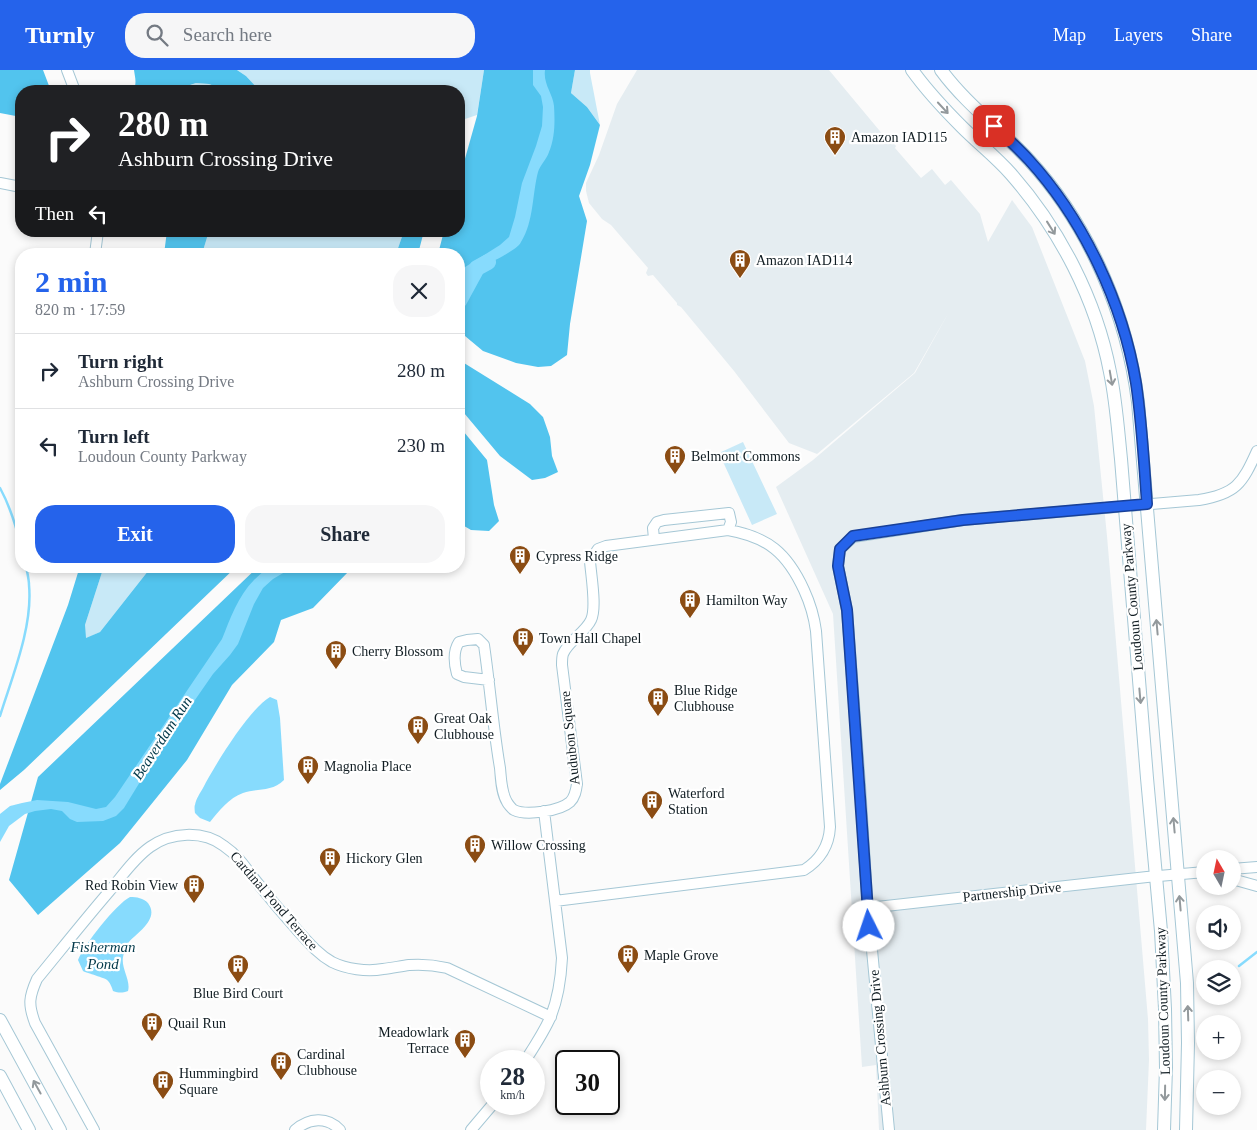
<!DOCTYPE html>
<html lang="en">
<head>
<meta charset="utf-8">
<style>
  :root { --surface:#fff; --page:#f6f6f7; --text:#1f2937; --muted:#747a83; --line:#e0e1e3; --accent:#2563eb }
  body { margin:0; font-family:Georgia,serif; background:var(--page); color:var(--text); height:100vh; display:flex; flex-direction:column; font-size:19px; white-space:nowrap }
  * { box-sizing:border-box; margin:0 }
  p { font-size:16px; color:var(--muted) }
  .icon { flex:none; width:28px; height:28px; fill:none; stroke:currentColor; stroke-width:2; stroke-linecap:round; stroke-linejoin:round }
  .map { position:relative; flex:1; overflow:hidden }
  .details { position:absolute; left:15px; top:178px; width:450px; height:325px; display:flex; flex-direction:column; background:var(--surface); border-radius:20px; box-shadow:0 2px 8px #0003 }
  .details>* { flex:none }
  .banner { position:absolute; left:15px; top:15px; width:450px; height:152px; border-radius:20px; box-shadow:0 2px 8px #0003; background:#202124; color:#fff; overflow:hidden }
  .needle { width:32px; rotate:351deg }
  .fabs { position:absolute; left:1196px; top:780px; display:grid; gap:10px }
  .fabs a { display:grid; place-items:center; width:45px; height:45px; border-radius:50%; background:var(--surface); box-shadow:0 2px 8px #0003; font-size:25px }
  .speed { position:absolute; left:480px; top:980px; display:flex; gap:10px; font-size:25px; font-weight:700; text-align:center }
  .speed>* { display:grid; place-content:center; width:65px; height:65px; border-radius:50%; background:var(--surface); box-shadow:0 2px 8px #0003; line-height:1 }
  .speed small { font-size:12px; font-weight:400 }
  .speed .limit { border:2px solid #111; border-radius:8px; background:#fff; color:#111 }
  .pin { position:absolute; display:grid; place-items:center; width:42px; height:42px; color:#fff; margin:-21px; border-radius:10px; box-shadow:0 2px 8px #0006 }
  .me { position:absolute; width:55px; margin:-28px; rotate:356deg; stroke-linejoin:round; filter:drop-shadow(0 0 4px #0008) }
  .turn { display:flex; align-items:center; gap:18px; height:105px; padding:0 20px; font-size:22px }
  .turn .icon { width:65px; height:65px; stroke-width:2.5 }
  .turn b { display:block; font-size:35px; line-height:42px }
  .then { display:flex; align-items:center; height:48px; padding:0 20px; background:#0003; gap:10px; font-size:19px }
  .round { display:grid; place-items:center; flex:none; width:52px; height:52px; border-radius:20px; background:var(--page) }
  .summary { display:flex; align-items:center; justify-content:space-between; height:85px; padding:0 20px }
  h1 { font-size:30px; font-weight:700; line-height:38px; color:var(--accent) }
  .button { display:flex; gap:10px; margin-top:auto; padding:10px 20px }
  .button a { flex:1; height:58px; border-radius:20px; background:var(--accent); color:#fff; font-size:20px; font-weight:700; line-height:58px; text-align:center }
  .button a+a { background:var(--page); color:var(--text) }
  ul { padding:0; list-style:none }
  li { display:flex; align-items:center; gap:15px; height:75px; padding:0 20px; border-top:1px solid var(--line) }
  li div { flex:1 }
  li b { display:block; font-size:19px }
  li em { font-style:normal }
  header { display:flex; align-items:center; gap:30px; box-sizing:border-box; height:70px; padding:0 25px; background:var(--accent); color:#fff }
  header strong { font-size:24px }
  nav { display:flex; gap:28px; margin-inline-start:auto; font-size:18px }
  .search { width:350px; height:45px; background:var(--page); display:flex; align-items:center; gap:12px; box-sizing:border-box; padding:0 18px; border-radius:20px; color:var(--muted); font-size:19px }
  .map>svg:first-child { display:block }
  .built { fill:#e5edf1 }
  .green { fill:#c8e9f7 }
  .forest { fill:#52c4ee }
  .water { fill:#87dbfd }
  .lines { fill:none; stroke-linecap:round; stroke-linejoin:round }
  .stream { stroke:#87dbfd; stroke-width:2.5 }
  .river { stroke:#87dbfd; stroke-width:16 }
  .minor-casing { stroke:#a5c7d5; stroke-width:12 }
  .major-casing { stroke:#a5c7d5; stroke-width:14 }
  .minor { stroke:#fff; stroke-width:10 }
  .major { stroke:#fff; stroke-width:12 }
  .oneway { stroke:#93999c }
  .route-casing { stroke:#184099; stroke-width:12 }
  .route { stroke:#2563eb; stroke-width:9 }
  .labels { text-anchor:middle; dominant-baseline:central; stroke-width:4.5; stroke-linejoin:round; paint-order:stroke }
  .poi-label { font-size:14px; fill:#101c22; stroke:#fff; text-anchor:start }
  .street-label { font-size:14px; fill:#101c22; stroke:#fff }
  .water-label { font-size:15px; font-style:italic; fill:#03394a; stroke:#fff }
</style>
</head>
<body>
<header>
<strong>Turnly</strong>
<div class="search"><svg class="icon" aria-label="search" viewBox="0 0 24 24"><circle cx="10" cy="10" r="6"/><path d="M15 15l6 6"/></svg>Search here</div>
<nav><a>Map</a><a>Layers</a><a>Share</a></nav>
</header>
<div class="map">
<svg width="1257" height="1060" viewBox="0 0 1257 1060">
  <rect width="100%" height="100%" fill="#fbfbfb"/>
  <path class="built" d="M637,0H829L889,72L891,70L896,76L895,78L921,108L932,99L945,115L951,110L980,144L988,172L1012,130L1032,157L1085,291L1094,336L1107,466L1148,949L1149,990L1146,1060H879L876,995L862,997L833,544L776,417L813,390L915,303L949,242L914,303L817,384L789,373L734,301L681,237L677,235V233L653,205L648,206L646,203L648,198L611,155L602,149L589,133L586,121V113L599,85L617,34Z"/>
  <path class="green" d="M237,0H484L477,45L459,51V21H260L246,6Z
    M575,0H590V3L600,55L587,37L571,23Z
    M196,13L209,14L227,21H181L184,17Z
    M209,161H404L396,184H202Z
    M743,372L777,444L752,455L719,383Z
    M104,496H152L100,562L85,569V555Z"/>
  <path class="forest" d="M0,0H43L51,21H21V47L0,43Z
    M134,0H237L246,6L260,21H227L209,14L196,13L184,17L181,21H131C138,16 135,8 134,0Z
    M484,0H575L571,23L587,37L600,55L590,95L579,126L587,151L570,254L567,285L551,296L538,297L516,293L483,281L459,261V184H438L444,161H459V110L477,46Z
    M167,161H209L202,184H164Z
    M404,161H424L418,184H396Z
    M459,288L464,293L530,334L543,347L550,367L552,386L558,402L545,408L532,410L500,386L459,337Z
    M459,356L487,390L494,435L499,451L489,461L471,460L459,453Z
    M80,496H104L85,555L86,568L100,562L152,496H237L24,700L0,720V714L68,535Z
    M259,496H353L349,501L313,538L281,550L274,572L232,615L187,690L120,773L38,845L9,810L38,707Z"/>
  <path class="water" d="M533,0H545C543,14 553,24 554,36C555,51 555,68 549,82C547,89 540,95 538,102C532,125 534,151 521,172C518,178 509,182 503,186C496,190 487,193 480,199C470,207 462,222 459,234V205L462,199L500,175L509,167L515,147L522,113L536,76L542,56L543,37L541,26L533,15Z
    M269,496H295L273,509L263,518L254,534L238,574L230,585L213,604L154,689L124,738L116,746L103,751L77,752L70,749L62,741L51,739L35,741L25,744L9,756L0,772V744L10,736L22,733L37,730L68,732L96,739L106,737L115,727L222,569C230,549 238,526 254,510C259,505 264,501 269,496Z
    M270,627L277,630L280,648L284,710C272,722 258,718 243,723C229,728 219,741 210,752L200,748L195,743C195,743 194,736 195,735C196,729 200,723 203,718C215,695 249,639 270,627Z
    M130,827C137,827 143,828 148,833C160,849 137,863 129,872C126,875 124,882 123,887C121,899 131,910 128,921C122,923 119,923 113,921C112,918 110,912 107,910C105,908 87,903 83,901L78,890C84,875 116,834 130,827Z"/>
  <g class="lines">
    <path class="stream" d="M0,418C10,436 16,456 21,476
      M0,646C12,607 33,557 29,515C29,509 27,502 26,496
      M1239,896L1257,882"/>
    <path class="river" d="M459,231L477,198L488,192"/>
    <g class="minor-casing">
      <path id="minor" d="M67,0L75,21
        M0,113L21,117
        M95,184L98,161
        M489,610L464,607L457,604C454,593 453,581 459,572L467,570L478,569L484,575C490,616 493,657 500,698C501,708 501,722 507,732C508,734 512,739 514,740C526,746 560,741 570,732C575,727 576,721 577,714L562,595C562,592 562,587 563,584C568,571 585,563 591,550C597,538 591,506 590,491L598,479L606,476L728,460L731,452L729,443L664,450L657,452L653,458L654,469
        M1232,799L1257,797
        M1232,809L1257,816
        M555,831L804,800C820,790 829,776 830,757L816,561C814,546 810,533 804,520C787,483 768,467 728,460
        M868,838L1147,807L1205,802
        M525,991C534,977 544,962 551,946C558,928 561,908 562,888L544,741
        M94,1060L35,953C28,934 29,927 37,909C60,881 83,852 107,824C120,809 133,789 150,777C171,762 203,760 224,776C236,784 244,795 252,806C267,825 282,843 298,861C308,872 318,884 332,892C346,899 367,902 383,899C392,898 401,896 409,895C422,894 434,895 447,898L551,947
        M295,1060C309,1048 327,1046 340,1060
        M471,1060L493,1034
        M889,1060L867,827L860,715L847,540L838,496L840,479L853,467L963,450L1199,430C1236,424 1242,414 1257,381"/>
    </g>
    <g class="major-casing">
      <path id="major" d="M912,0C927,21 944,39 962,57C978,73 996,87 1011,104C1060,160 1096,229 1110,302C1116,330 1118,360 1121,389L1147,708L1161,861L1165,939L1166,998L1164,1060
        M941,0C966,34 1000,59 1029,90C1089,155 1127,244 1138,332L1187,913L1188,973L1186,1060
        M0,950L60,1060
        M0,1006L29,1060"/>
    </g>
    <use href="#minor" class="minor"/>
    <use href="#major" class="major"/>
  </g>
  <defs><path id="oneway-shaft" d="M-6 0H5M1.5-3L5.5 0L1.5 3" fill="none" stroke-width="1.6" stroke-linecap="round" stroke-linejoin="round" transform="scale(1.25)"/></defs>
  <g class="oneway">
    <use href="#oneway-shaft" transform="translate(943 38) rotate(47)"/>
    <use href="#oneway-shaft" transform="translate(1051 158) rotate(58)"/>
    <use href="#oneway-shaft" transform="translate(1111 308) rotate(80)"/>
    <use href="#oneway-shaft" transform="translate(1157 557) rotate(-95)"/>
    <use href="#oneway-shaft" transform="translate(1140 626) rotate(85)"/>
    <use href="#oneway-shaft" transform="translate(1174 755) rotate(-95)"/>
    <use href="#oneway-shaft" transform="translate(1180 833) rotate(-95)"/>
    <use href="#oneway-shaft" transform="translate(1188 943) rotate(-92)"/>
    <use href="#oneway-shaft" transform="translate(37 1017) rotate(-119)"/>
    <use href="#oneway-shaft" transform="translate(1165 1023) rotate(91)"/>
  </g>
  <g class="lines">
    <g class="route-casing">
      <path id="route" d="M869,856L847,540L838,496L840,479L853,466L963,450L1147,434C1144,394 1142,353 1136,313C1123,234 1084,150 1029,90C1018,78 1006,67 994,56"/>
    </g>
    <use href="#route" class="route"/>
  </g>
  <defs>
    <g id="building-pin" transform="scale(1.125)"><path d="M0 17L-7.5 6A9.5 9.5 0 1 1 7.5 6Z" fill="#8b4c13" stroke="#fff"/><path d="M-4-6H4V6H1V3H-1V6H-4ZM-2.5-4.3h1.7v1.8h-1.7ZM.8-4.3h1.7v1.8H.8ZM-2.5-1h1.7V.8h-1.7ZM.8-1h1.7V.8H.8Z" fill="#fff"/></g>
  </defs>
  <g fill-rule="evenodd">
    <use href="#building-pin" x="835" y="67"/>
    <use href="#building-pin" x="740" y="190"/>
    <use href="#building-pin" x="675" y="386"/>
    <use href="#building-pin" x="520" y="486"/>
    <use href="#building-pin" x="690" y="530"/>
    <use href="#building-pin" x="523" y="568"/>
    <use href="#building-pin" x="336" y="581"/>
    <use href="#building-pin" x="658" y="628"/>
    <use href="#building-pin" x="418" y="656"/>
    <use href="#building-pin" x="308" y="696"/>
    <use href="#building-pin" x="652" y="731"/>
    <use href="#building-pin" x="475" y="775"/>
    <use href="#building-pin" x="330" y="788"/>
    <use href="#building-pin" x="194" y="815"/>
    <use href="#building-pin" x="628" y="885"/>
    <use href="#building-pin" x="238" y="895"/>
    <use href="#building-pin" x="152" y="953"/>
    <use href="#building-pin" x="465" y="970"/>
    <use href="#building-pin" x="281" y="992"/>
    <use href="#building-pin" x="163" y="1011"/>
  </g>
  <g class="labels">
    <g class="poi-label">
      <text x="851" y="67">Amazon IAD115</text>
      <text x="756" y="190">Amazon IAD114</text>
      <text x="691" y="386">Belmont Commons</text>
      <text x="536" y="486">Cypress Ridge</text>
      <text x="706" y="530">Hamilton Way</text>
      <text x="539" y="568">Town Hall Chapel</text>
      <text x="352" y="581">Cherry Blossom</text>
      <text x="674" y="620">Blue Ridge<tspan x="674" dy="16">Clubhouse</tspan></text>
      <text x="434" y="648">Great Oak<tspan x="434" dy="16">Clubhouse</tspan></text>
      <text x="324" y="696">Magnolia Place</text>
      <text x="668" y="723">Waterford<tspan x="668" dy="16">Station</tspan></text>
      <text x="491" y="775">Willow Crossing</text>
      <text x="346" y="788">Hickory Glen</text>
      <text x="178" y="815" text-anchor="end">Red Robin View</text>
      <text x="644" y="885">Maple Grove</text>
      <text x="238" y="923" text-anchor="middle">Blue Bird Court</text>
      <text x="168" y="953">Quail Run</text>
      <text x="449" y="962" text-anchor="end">Meadowlark<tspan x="449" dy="16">Terrace</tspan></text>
      <text x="297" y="984">Cardinal<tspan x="297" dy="16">Clubhouse</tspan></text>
      <text x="179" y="1003">Hummingbird<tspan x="179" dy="16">Square</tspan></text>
    </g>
    <g class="street-label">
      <text transform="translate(1132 527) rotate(-95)">Loudoun County Parkway</text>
      <text transform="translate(570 668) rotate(-96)">Audubon Square</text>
      <text transform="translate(1012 822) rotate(-6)">Partnership Drive</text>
      <text transform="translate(274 831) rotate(49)">Cardinal Pond Terrace</text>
      <text transform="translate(1163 931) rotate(-92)">Loudoun County Parkway</text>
      <text transform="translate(880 968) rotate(-95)">Ashburn Crossing Drive</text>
    </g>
    <g class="water-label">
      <text transform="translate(162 668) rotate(-57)">Beaverdam Run</text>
      <text x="103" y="877">Fisherman<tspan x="103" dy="17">Pond</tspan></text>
    </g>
  </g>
</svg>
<div class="fabs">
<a><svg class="needle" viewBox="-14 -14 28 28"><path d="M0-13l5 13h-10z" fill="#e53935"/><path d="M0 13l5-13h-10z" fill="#747a83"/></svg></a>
<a><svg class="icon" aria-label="sound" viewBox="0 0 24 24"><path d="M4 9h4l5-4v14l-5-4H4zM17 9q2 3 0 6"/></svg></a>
<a><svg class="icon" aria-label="layers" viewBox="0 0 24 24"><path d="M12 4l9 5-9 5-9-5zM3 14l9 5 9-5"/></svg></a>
<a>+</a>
<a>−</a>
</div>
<div class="speed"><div>28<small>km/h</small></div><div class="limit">30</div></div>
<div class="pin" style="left:994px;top:56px;background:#d93025"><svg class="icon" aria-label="arrive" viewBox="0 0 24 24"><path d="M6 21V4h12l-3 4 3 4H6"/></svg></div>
<svg class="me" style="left:869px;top:856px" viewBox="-20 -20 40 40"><circle r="19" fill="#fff"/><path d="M0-13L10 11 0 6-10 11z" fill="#2563eb"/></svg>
<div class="banner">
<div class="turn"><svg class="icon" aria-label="right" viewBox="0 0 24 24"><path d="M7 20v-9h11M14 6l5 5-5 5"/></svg><div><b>280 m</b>Ashburn Crossing Drive</div></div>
<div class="then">Then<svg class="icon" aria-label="left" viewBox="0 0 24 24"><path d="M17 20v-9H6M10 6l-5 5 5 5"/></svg></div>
</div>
<section class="details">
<div class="summary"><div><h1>2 min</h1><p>820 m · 17:59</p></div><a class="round"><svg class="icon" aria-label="close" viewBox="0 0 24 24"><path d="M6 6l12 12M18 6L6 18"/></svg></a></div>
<ul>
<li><svg class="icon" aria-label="right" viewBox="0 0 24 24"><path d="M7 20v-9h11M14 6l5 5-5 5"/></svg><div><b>Turn right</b><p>Ashburn Crossing Drive</p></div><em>280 m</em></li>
<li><svg class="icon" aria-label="left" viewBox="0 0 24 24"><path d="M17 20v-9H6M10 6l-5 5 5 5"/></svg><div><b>Turn left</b><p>Loudoun County Parkway</p></div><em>230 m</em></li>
</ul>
<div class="button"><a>Exit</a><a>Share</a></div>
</section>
</div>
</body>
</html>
